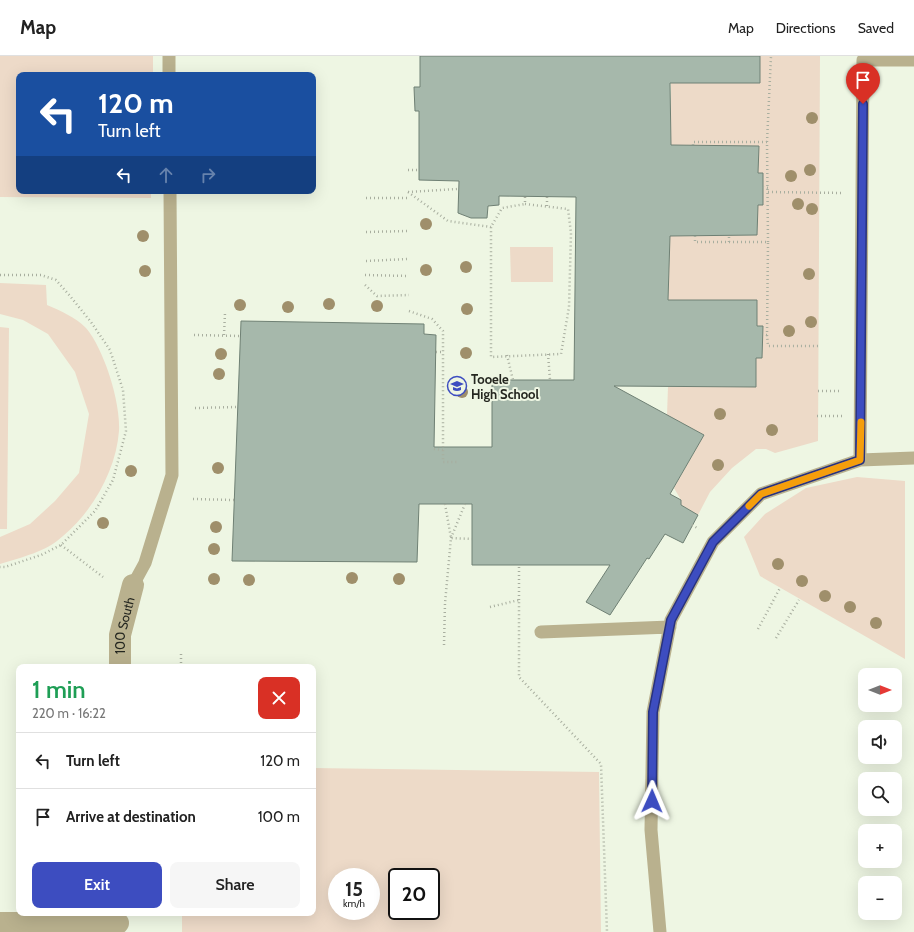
<!DOCTYPE html>
<html lang="en">
<head>
<meta charset="utf-8">
<style>
  :root { --surface:#fff; --page:#f6f6f6; --text:#222; --muted:#767676; --line:#e0e0e0; --accent:#3d4dc0 }
  body { margin:0; font-family:Cabin,sans-serif; background:var(--page); color:var(--text); height:100vh; display:flex; flex-direction:column; font-size:15px; white-space:nowrap }
  * { box-sizing:border-box; margin:0 }
  p { font-size:13px; color:var(--muted) }
  .icon { flex:none; width:22px; height:22px; fill:none; stroke:currentColor; stroke-width:2; stroke-linecap:round; stroke-linejoin:round }
  .map { position:relative; flex:1; overflow:hidden }
  .panel { position:absolute; left:16px; top:608px; width:300px; height:252px; display:flex; flex-direction:column; background:var(--surface); border-radius:8px; box-shadow:0 4px 16px #0002 }
  .panel>* { flex:none }
  .banner { position:absolute; left:16px; top:16px; width:300px; height:122px; border-radius:8px; box-shadow:0 4px 16px #0002; background:#1a4fa0; color:#fff; overflow:hidden }
  .needle { width:26px; rotate:90deg }
  .buttons { position:absolute; left:858px; top:612px; display:grid; gap:8px }
  .buttons a { display:grid; place-items:center; width:44px; height:44px; border-radius:8px; background:var(--surface); box-shadow:0 4px 16px #0002; font-size:20px }
  .speed { position:absolute; left:328px; top:812px; display:flex; gap:8px; font-size:20px; font-weight:700; text-align:center }
  .speed>* { display:grid; place-content:center; width:52px; height:52px; border-radius:50%; background:var(--surface); box-shadow:0 4px 16px #0002; line-height:1 }
  .speed small { font-size:10px; font-weight:400 }
  .speed .limit { border:2px solid #111; border-radius:6px; background:#fff; color:#111 }
  .pin { position:absolute; display:grid; place-items:center; width:34px; height:34px; color:#fff; margin:-41px -17px; border-radius:50% 50% 50% 0; rotate:-45deg; box-shadow:0 0 4px #0007 }
  .pin .icon { rotate:45deg }
  .me { position:absolute; width:44px; margin:-22px; rotate:1deg; stroke-linejoin:round; filter:drop-shadow(0 0 3px #0008) }
  .turn { display:flex; align-items:center; gap:14px; height:84px; padding:0 16px; font-size:18px }
  .turn .icon { width:52px; height:52px; stroke-width:2.5 }
  .turn b { display:block; font-size:28px; line-height:34px }
  .lanes { display:flex; align-items:center; height:38px; padding:0 16px; background:#0003; justify-content:center; gap:20px; direction:ltr }
  .lanes .off { opacity:.35 }
  .round { display:grid; place-items:center; flex:none; width:42px; height:42px; border-radius:8px; background:var(--page) }
  .summary { display:flex; align-items:center; justify-content:space-between; height:68px; padding:0 16px }
  h1 { font-size:24px; font-weight:600; line-height:30px; color:#1e9e55 }
  .action { display:flex; gap:8px; margin-top:auto; padding:8px 16px }
  .action a { flex:1; height:46px; border-radius:8px; background:var(--accent); color:#fff; font-size:16px; font-weight:600; line-height:46px; text-align:center }
  .action a+a { background:var(--page); color:var(--text) }
  ul { padding:0; list-style:none }
  li { display:flex; align-items:center; gap:12px; height:56px; padding:0 16px; border-top:1px solid var(--line) }
  li div { flex:1 }
  li b { display:block; font-size:15px }
  li em { font-style:normal }
  header { display:flex; align-items:center; gap:24px; box-sizing:border-box; height:56px; padding:0 20px; background:var(--surface); border-bottom:1px solid var(--line) }
  header strong { font-size:19px }
  nav { display:flex; gap:22px; margin-inline-start:auto; font-size:14px }
  .map>svg:first-child { display:block }
  .green { fill:#eddac8; fill-rule:evenodd }
  .building { fill:#a6b8ab; stroke:#6f8074 }
  .lines { fill:none; stroke-linecap:round; stroke-linejoin:round }
  .path { stroke:#a8ae9f; stroke-width:2.5; stroke-dasharray:1 3; stroke-linecap:butt }
  .lane { stroke:#b9b18e; stroke-width:13 }
  .street { stroke:#b9b18e; stroke-width:22 }
  .tree { fill:#9f8f6b }
  .route-casing { stroke:#28327d; stroke-width:10 }
  .route { stroke:#3d4dc0; stroke-width:7 }
  .slow { stroke:#f59e0b; stroke-width:7 }
  .labels { text-anchor:middle; dominant-baseline:central; stroke-width:4; stroke-linejoin:round; paint-order:stroke }
  .poi-label { font-size:13px; font-weight:bold; fill:#252720; stroke:#eef6e3; text-anchor:start }
  .street-label { font-size:13px; fill:#252720; stroke:#eef6e3 }
</style>
</head>
<body>
<header>
<strong>Map</strong>
<nav><a>Map</a><a>Directions</a><a>Saved</a></nav>
</header>
<div class="map">
<svg width="914" height="876" viewBox="0 0 914 876">
  <rect width="100%" height="100%" fill="#eef6e3"/>
  <path class="green" d="M0,0H153V19H19V135H151V142L0,141Z
    M760,0H820L818,385L775,397L766,393H756L732,412L710,436L698,459L681,449V444L674,432L704,379L667,359L668,331H756V302L762,301L763,270H757V244H668L670,180L757,179L758,149H763V118L758,117L759,90L671,89V27H759Z
    M510,191H553V226H511Z
    M0,227L46,229L47,249C61,255 75,261 86,272C95,282 104,303 108,315C114,332 120,357 119,375C116,414 93,455 63,480C46,496 22,501 0,508V481L30,468L55,445L79,417L89,358L75,316L48,278L23,264L0,258Z
    M0,271L9,272L7,473H0Z
    M857,421L905,425V603L760,520L744,481L765,458L806,432Z
    M313,712L599,716L601,876H182V857H313ZM337,821H371V855H337ZM397,821H431V855H397Z"/>
  <path class="building" d="M420,0H760V27H670L671,89L759,90L758,117H763V149H758L757,179L670,180L668,244H757V270H763L762,302H756V331L614,330L704,379L670,438L681,444V449L698,459L683,487L665,478L649,503L647,502L610,559L586,546L610,509H472V448H419L417,506L232,505L241,265L424,268V278L436,279L434,391H492V324H574L576,141L499,140V149L488,150L487,162H471L458,157L459,125L419,124V55H415L414,31H420Z"/>
  <g class="lines">
    <path class="path" d="M767,86L771,0
      M693,89V86H767L768,186
      M408,114H419
      M763,131L768,132
      M408,136L448,165L491,171
      M408,136L458,133
      M768,136L844,137
      M525,141V148
      M366,142H408
      M525,148L568,153L571,177L569,251L561,298L491,301V171L502,152Z
      M547,150V141
      M366,176L408,175
      M695,180V186H768L767,279H763
      M729,186V179
      M366,205L408,203
      M0,219H41L56,224L70,240L91,266L110,294L123,334L126,375L113,424L95,455L61,489L41,499L5,511H0
      M365,219L408,220
      M365,229L377,240L409,239
      M409,255L432,263L443,275V406H458
      M194,279L240,280
      M224,279L225,257
      M767,279L768,290H819
      M436,296H443
      M548,298L550,324
      M507,299L513,324
      M818,335H841
      M195,352L237,351
      M817,360H843
      M434,393L443,394
      M193,443L234,444
      M445,448L451,482
      M692,469L699,473
      M451,482L465,448
      M61,489L103,521
      M519,544V509
      M490,551L519,544V621L601,708L607,876
      M758,573L780,532
      M776,582L799,544
      M444,589L445,547L451,482L472,483
      M181,611V598"/>
    <path class="lane" d="M169,0V19
      M914,4H863L860,404L914,402
      M133,529L145,507L172,419L170,135
      M541,576L670,571
      M660,876L651,774L653,656L671,564L713,486L761,438L860,404"/>
    <g class="street">
      <path id="s1" d="M120,611V579L133,529"/>
      <path d="M0,867H118"/>
    </g>
  </g>
  <g class="tree">
    <circle cx="812" cy="62" r="6"/>
    <circle cx="810" cy="114" r="6"/>
    <circle cx="791" cy="120" r="6"/>
    <circle cx="798" cy="148" r="6"/>
    <circle cx="812" cy="153" r="6"/>
    <circle cx="426" cy="168" r="6"/>
    <circle cx="143" cy="180" r="6"/>
    <circle cx="466" cy="211" r="6"/>
    <circle cx="426" cy="214" r="6"/>
    <circle cx="145" cy="215" r="6"/>
    <circle cx="809" cy="218" r="6"/>
    <circle cx="329" cy="248" r="6"/>
    <circle cx="240" cy="249" r="6"/>
    <circle cx="377" cy="250" r="6"/>
    <circle cx="288" cy="251" r="6"/>
    <circle cx="467" cy="253" r="6"/>
    <circle cx="811" cy="266" r="6"/>
    <circle cx="789" cy="275" r="6"/>
    <circle cx="466" cy="297" r="6"/>
    <circle cx="221" cy="298" r="6"/>
    <circle cx="219" cy="318" r="6"/>
    <circle cx="462" cy="336" r="6"/>
    <circle cx="720" cy="358" r="6"/>
    <circle cx="772" cy="374" r="6"/>
    <circle cx="718" cy="409" r="6"/>
    <circle cx="218" cy="412" r="6"/>
    <circle cx="131" cy="415" r="6"/>
    <circle cx="103" cy="467" r="6"/>
    <circle cx="216" cy="471" r="6"/>
    <circle cx="214" cy="493" r="6"/>
    <circle cx="778" cy="508" r="6"/>
    <circle cx="352" cy="522" r="6"/>
    <circle cx="214" cy="523" r="6"/>
    <circle cx="399" cy="523" r="6"/>
    <circle cx="249" cy="524" r="6"/>
    <circle cx="802" cy="525" r="6"/>
    <circle cx="825" cy="540" r="6"/>
    <circle cx="850" cy="551" r="6"/>
    <circle cx="876" cy="567" r="6"/>
  </g>
  <g class="lines">
    <g class="route-casing">
      <path id="route" d="M652,745L653,656L671,564L713,486L761,438L860,404L863,48"/>
    </g>
    <use href="#route" class="route"/>
    <path class="slow" d="M749,450L761,438L860,404L861,366"/>
  </g>
  <defs>
    <g id="school-ring" transform="scale(1)"><circle r="9.5" fill="#eef6e3" stroke="#3d4dc0" stroke-width="1.5"/><path d="M0-5L7-2L0 1L-7-2ZM-4 1L0 2.5L4 1V4Q0 6-4 4Z" fill="#3d4dc0"/></g>
  </defs>
  <g fill-rule="evenodd">
    <use href="#school-ring" x="457" y="330"/>
  </g>
  <g class="labels">
    <g class="poi-label">
      <text x="471" y="323">Tooele<tspan x="471" dy="15">High School</tspan></text>
    </g>
    <g class="street-label">
      <text stroke="none"><textPath href="#s1" startOffset="42">100 South</textPath></text>
    </g>
  </g>
</svg>
<div class="buttons">
<a><svg class="needle" viewBox="-14 -14 28 28"><path d="M0-13l5 13h-10z" fill="#e53935"/><path d="M0 13l5-13h-10z" fill="#767676"/></svg></a>
<a><svg class="icon" aria-label="sound" viewBox="0 0 24 24"><path d="M4 9h4l5-4v14l-5-4H4zM17 9q2 3 0 6"/></svg></a>
<a><svg class="icon" aria-label="search" viewBox="0 0 24 24"><circle cx="10" cy="10" r="6"/><path d="M15 15l6 6"/></svg></a>
<a>+</a>
<a>−</a>
</div>
<div class="speed"><div>15<small>km/h</small></div><div class="limit">20</div></div>
<div class="pin" style="left:863px;top:48px;background:#d93025"><svg class="icon" aria-label="arrive" viewBox="0 0 24 24"><path d="M6 21V4h12l-3 4 3 4H6"/></svg></div>
<svg class="me" style="left:652px;top:745px" viewBox="-20 -20 40 40"><path d="M0-17L14 15 0 8-14 15z" fill="#3d4dc0" stroke="#fff" stroke-width="4"/></svg>
<div class="banner">
<div class="turn"><svg class="icon" aria-label="left" viewBox="0 0 24 24"><path d="M17 20v-9H6M10 6l-5 5 5 5"/></svg><div><b>120 m</b>Turn left</div></div>
<div class="lanes"><svg class="icon" aria-label="left" viewBox="0 0 24 24"><path d="M17 20v-9H6M10 6l-5 5 5 5"/></svg><svg class="icon off" aria-label="ahead" viewBox="0 0 24 24"><path d="M12 20V5M6 11l6-6 6 6"/></svg><svg class="icon off" aria-label="right" viewBox="0 0 24 24"><path d="M7 20v-9h11M14 6l5 5-5 5"/></svg></div>
</div>
<section class="panel">
<div class="summary"><div><h1>1 min</h1><p>220 m · 16:22</p></div><a class="round" style="background:#d93025;color:#fff"><svg class="icon" aria-label="close" viewBox="0 0 24 24"><path d="M6 6l12 12M18 6L6 18"/></svg></a></div>
<ul>
<li><svg class="icon" aria-label="left" viewBox="0 0 24 24"><path d="M17 20v-9H6M10 6l-5 5 5 5"/></svg><div><b>Turn left</b></div><em>120 m</em></li>
<li><svg class="icon" aria-label="arrive" viewBox="0 0 24 24"><path d="M6 21V4h12l-3 4 3 4H6"/></svg><div><b>Arrive at destination</b></div><em>100 m</em></li>
</ul>
<div class="action"><a>Exit</a><a>Share</a></div>
</section>
</div>
</body>
</html>
